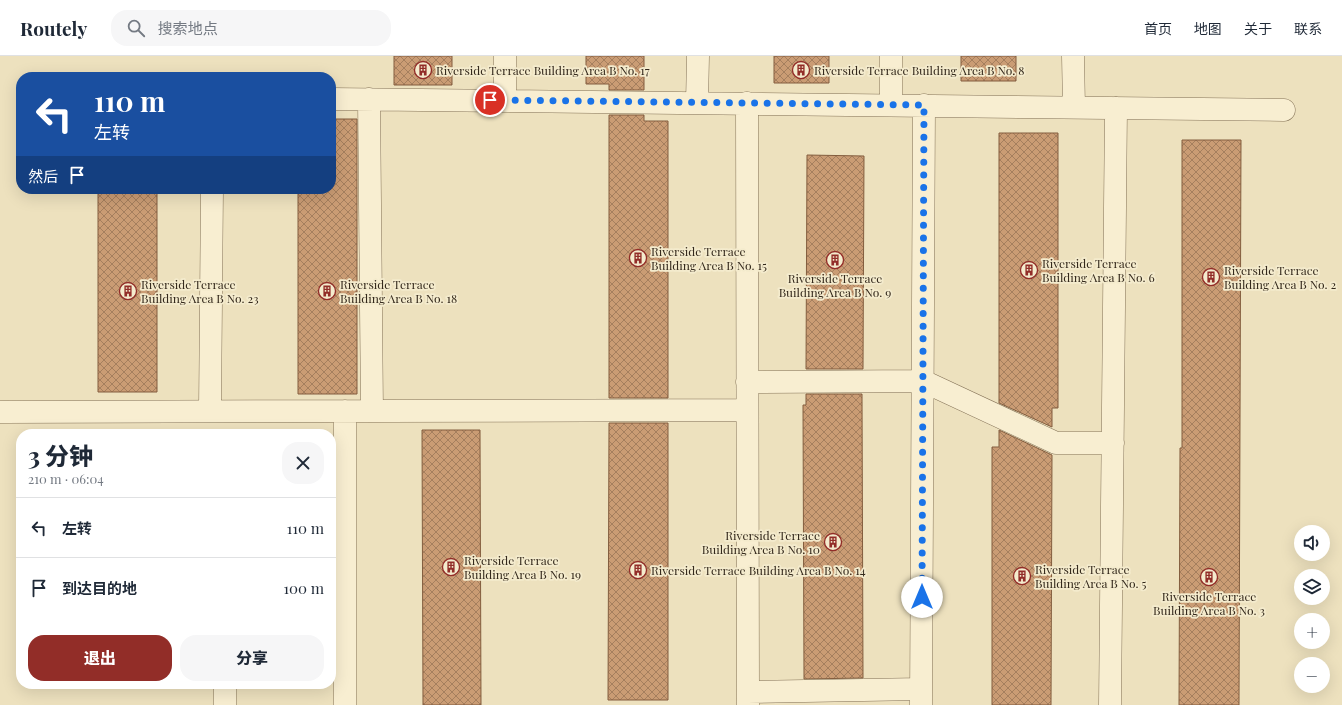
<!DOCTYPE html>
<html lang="zh">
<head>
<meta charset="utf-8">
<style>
  :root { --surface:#fff; --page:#f6f6f7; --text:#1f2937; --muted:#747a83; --line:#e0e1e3; --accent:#922d28 }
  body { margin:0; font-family:"Playfair Display","Noto Sans SC",serif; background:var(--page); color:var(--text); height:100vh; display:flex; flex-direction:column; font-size:15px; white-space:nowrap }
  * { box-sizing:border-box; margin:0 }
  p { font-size:13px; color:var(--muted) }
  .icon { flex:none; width:22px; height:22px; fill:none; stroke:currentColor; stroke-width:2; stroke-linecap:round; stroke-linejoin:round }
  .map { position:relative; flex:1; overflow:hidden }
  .drawer { position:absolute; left:16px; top:373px; width:320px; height:260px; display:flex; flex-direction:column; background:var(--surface); border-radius:16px; box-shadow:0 4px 16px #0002 }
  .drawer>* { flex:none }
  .guide { position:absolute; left:16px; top:16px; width:320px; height:122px; border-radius:16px; box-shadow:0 4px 16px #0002; background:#1a4fa0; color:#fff; overflow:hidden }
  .buttons { position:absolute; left:1294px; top:469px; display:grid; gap:8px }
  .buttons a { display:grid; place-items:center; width:36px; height:36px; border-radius:50%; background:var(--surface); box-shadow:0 4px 16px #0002; font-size:20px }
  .pin { position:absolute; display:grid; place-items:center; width:34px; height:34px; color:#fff; margin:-17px; border:2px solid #fff; border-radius:50%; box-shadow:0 1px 4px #0007 }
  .me { position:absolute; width:44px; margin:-22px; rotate:0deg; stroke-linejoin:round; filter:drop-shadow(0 0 3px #0008) }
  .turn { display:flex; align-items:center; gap:14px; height:84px; padding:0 12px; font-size:18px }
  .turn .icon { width:52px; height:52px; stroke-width:2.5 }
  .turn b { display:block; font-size:28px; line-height:34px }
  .then { display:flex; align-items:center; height:38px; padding:0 12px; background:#0003; gap:8px; font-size:15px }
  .round { display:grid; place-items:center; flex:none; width:42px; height:42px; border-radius:16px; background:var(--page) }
  .head { display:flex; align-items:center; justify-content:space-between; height:68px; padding:0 12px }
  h1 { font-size:24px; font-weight:800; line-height:30px }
  .button { display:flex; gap:8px; margin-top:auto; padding:8px 12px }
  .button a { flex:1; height:46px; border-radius:16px; background:var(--accent); color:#fff; font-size:16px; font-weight:800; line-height:46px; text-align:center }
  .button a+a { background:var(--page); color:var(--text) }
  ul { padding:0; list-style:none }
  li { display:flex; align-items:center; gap:12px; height:60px; padding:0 12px; border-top:1px solid var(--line) }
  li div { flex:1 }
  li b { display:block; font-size:15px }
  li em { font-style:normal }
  header { display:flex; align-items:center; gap:24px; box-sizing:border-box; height:56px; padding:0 20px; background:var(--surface); border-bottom:1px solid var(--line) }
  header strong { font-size:19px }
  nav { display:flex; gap:22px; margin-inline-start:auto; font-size:14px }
  .search { width:280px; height:36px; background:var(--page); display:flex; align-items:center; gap:10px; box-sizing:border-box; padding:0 14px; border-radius:16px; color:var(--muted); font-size:15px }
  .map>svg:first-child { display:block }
  .building { fill:url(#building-cross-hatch); stroke:#835d3e }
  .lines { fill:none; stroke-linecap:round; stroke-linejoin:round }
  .minor-casing { stroke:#847257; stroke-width:23 }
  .minor { stroke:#f8eed1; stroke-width:22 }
  .route { stroke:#1a73e8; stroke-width:7; stroke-dasharray:0 12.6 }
  .labels { text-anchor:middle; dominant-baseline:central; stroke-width:3.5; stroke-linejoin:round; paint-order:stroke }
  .poi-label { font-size:12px; fill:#34291c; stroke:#f4ebcd; text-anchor:start }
</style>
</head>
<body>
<header>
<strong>Routely</strong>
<div class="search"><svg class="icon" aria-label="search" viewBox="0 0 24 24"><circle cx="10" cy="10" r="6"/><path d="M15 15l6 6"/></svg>搜索地点</div>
<nav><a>首页</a><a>地图</a><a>关于</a><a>联系</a></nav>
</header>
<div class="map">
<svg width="1342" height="649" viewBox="0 0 1342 649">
  <defs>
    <pattern id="building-cross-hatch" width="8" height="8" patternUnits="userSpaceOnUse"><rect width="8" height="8" fill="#ca9c74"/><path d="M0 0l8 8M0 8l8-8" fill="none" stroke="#a57f5e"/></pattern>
  </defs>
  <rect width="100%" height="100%" fill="#ede1be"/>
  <path class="building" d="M394,0H452V29H394Z
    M586,0H644V34H609V28H586Z
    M774,0H829V27H774Z
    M961,0H1016V25H961Z
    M609,59H644V65H668V342H609Z
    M331,63H357V338H298V133H331Z
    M999,77H1058V352H1052V371L999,347Z
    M1182,84H1241L1239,649H1179L1180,392H1182Z
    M807,99L864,100L863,313H806Z
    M98,133H157V336H98Z
    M806,338H862L863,622L804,623L803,349H806Z
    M609,367H668V644H608Z
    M422,374H480L481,649H423Z
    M999,374L1052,399L1051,649H992V391H999Z"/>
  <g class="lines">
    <g class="minor-casing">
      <path id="minor" d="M505,0V45
        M891,0V49
        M1073,0L1074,51
        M331,43L1284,54
        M369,43L372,355
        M697,47L698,0
        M747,47L748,649
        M747,326L923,325L1056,387H1113
        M210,355L212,133
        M345,355V649
        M0,356L747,354
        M225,628V649
        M748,636L921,633
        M921,649L924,49
        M1110,649L1116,52"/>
    </g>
    <use href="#minor" class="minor"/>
  </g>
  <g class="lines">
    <path class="route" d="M490,44L924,49L922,541"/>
  </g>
  <defs>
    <g id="building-ring" transform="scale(0.9)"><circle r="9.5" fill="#f4ebcd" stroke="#922d28" stroke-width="1.5"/><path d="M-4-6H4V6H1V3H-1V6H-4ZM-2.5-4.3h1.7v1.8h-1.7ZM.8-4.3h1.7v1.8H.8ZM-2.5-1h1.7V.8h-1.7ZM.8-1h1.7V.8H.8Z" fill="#922d28"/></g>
  </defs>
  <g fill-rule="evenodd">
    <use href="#building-ring" x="423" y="14"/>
    <use href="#building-ring" x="801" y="14"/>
    <use href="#building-ring" x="638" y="202"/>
    <use href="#building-ring" x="835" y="204"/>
    <use href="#building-ring" x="1029" y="214"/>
    <use href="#building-ring" x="1211" y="221"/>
    <use href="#building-ring" x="128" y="235"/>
    <use href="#building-ring" x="327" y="235"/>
    <use href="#building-ring" x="833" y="486"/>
    <use href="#building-ring" x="451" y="511"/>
    <use href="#building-ring" x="638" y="514"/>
    <use href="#building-ring" x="1022" y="520"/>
    <use href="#building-ring" x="1209" y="521"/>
  </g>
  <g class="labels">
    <g class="poi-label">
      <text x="436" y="14">Riverside Terrace Building Area B No. 17</text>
      <text x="814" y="14">Riverside Terrace Building Area B No. 8</text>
      <text x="651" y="195">Riverside Terrace<tspan x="651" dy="14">Building Area B No. 15</tspan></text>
      <text x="1042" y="207">Riverside Terrace<tspan x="1042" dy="14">Building Area B No. 6</tspan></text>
      <text x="1224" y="214">Riverside Terrace<tspan x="1224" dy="14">Building Area B No. 2</tspan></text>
      <text x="835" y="222" text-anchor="middle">Riverside Terrace<tspan x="835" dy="14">Building Area B No. 9</tspan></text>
      <text x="141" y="228">Riverside Terrace<tspan x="141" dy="14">Building Area B No. 23</tspan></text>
      <text x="340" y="228">Riverside Terrace<tspan x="340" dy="14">Building Area B No. 18</tspan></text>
      <text x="820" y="479" text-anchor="end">Riverside Terrace<tspan x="820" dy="14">Building Area B No. 10</tspan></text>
      <text x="464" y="504">Riverside Terrace<tspan x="464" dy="14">Building Area B No. 19</tspan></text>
      <text x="1035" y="513">Riverside Terrace<tspan x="1035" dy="14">Building Area B No. 5</tspan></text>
      <text x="651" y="514">Riverside Terrace Building Area B No. 14</text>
      <text x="1209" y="540" text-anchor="middle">Riverside Terrace<tspan x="1209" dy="14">Building Area B No. 3</tspan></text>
    </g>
  </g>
</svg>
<div class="buttons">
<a><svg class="icon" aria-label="sound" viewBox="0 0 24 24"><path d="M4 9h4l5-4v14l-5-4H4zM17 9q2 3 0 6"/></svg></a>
<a><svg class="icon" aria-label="layers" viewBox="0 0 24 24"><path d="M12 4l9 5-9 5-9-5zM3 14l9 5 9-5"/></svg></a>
<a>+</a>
<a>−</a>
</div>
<div class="pin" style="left:490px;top:44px;background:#d93025"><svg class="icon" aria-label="arrive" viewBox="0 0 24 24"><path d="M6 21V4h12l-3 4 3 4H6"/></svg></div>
<svg class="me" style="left:922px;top:541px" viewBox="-20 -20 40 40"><circle r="19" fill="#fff"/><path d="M0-13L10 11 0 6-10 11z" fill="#1a73e8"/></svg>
<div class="guide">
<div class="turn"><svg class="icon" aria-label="left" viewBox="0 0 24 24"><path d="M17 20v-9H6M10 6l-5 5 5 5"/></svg><div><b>110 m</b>左转</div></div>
<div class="then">然后<svg class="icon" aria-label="arrive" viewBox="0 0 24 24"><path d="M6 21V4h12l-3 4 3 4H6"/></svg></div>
</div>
<section class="drawer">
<div class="head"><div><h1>3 分钟</h1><p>210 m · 06:04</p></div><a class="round"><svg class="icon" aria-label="close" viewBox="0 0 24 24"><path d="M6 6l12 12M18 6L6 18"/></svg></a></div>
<ul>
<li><svg class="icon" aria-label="left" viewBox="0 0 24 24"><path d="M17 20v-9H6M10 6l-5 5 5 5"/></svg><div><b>左转</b></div><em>110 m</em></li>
<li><svg class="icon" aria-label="arrive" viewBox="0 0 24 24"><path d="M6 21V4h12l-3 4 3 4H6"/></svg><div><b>到达目的地</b></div><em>100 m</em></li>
</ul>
<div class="button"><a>退出</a><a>分享</a></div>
</section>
</div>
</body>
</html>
